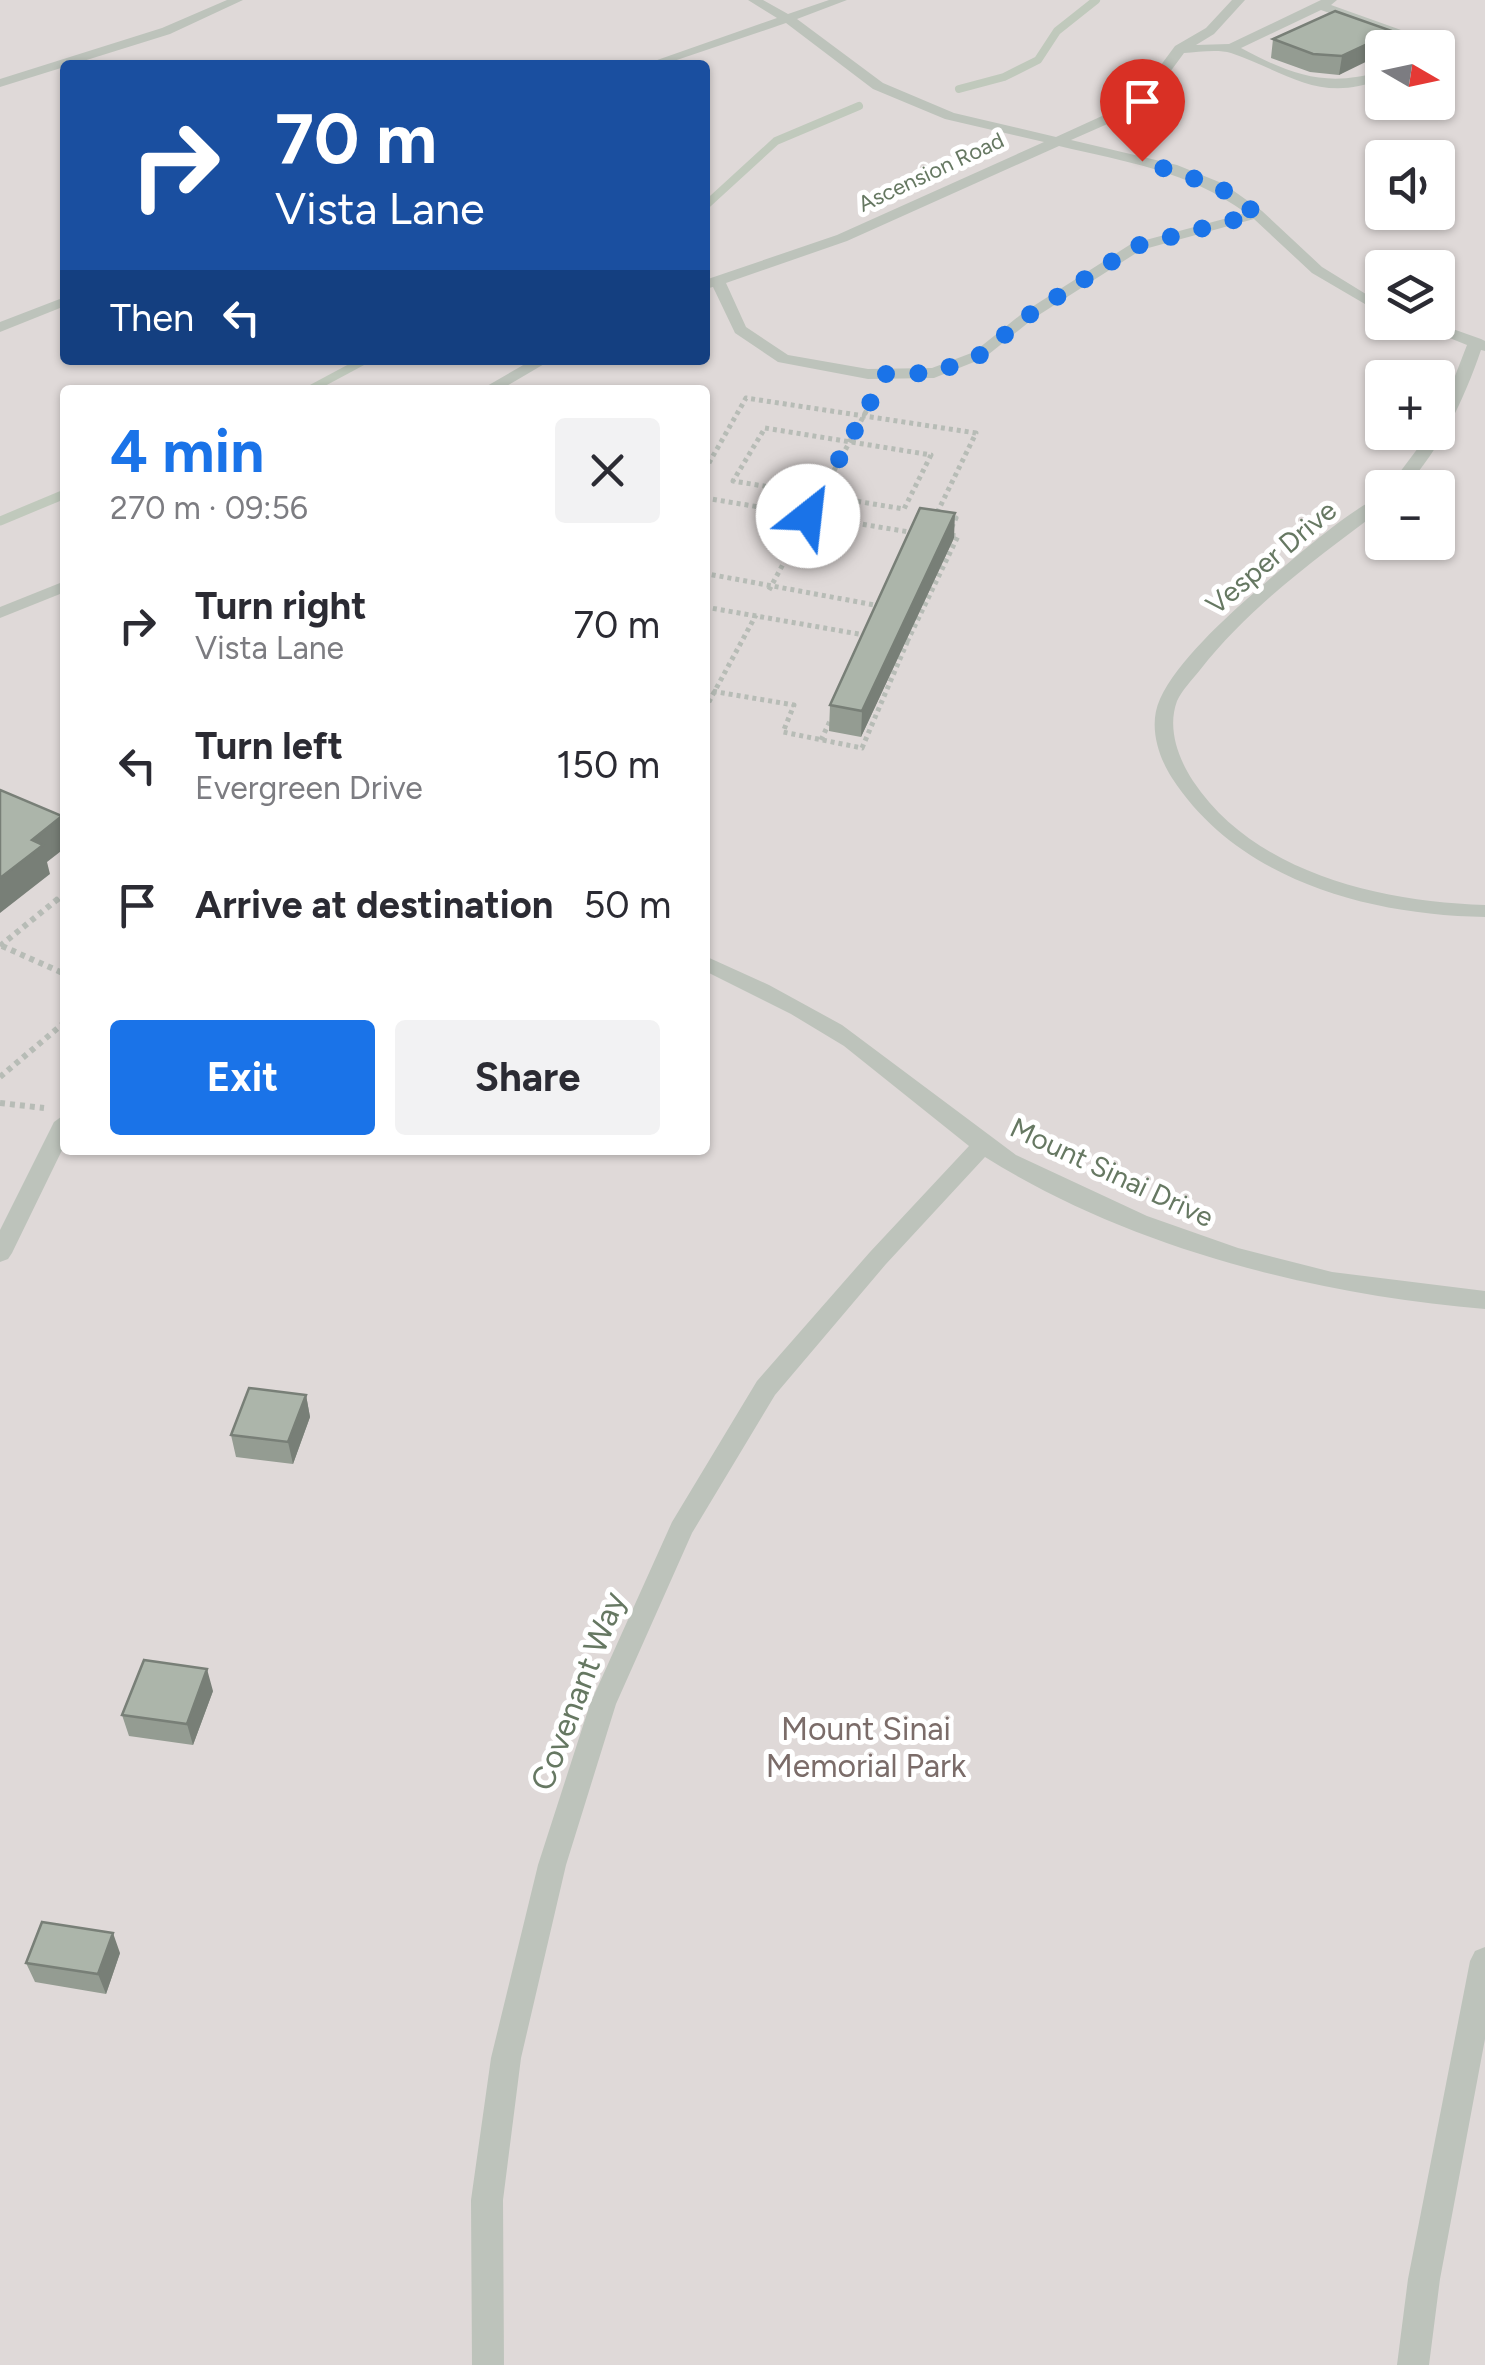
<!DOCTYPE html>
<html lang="en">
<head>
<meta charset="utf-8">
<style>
  :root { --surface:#fff; --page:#f2f2f3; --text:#2b2b33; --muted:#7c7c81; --accent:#1a73e8 }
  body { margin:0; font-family:Figtree,sans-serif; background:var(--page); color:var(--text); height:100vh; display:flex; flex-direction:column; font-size:38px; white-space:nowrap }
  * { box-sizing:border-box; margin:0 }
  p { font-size:32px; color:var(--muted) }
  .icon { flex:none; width:55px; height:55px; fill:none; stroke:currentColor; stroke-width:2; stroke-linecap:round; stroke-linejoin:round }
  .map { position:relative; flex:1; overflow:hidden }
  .sheet { position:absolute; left:60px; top:385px; width:650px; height:770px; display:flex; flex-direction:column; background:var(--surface); border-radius:10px; box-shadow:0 2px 8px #0004 }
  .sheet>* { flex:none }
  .top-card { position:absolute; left:60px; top:60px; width:650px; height:305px; border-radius:10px; box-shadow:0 2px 8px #0004; background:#1a4fa0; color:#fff; overflow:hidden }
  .needle { width:65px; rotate:99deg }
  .buttons { position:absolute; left:1365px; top:30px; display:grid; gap:20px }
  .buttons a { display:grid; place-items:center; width:90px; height:90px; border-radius:10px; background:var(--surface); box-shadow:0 2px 8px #0004; font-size:50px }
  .pin { position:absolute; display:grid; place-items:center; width:85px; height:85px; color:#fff; margin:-102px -42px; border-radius:50% 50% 50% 0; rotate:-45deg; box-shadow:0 0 10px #0007 }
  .pin .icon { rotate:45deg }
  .me { position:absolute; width:110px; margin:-55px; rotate:29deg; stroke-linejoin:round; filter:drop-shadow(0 0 8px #0008) }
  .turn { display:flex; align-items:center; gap:35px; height:210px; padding:0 50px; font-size:45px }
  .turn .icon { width:130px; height:130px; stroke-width:2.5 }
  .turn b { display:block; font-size:70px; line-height:85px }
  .then { display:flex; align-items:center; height:95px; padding:0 50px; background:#0003; gap:20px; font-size:38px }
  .round { display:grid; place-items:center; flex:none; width:105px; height:105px; border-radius:10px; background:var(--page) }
  .head { display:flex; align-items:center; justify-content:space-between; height:170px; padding:0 50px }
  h1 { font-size:60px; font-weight:700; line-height:75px; color:var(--accent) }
  .button { display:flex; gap:20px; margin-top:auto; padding:20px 50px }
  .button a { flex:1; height:115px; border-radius:10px; background:var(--accent); color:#fff; font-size:40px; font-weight:700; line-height:115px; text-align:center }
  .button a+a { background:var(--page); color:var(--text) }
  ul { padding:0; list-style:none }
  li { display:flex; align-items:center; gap:30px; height:140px; padding:0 50px }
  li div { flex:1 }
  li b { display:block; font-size:38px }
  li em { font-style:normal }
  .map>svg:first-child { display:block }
  .green { fill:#dfd9d8; fill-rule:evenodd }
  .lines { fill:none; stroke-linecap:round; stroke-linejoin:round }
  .stream-far1 { stroke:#c0c9bc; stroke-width:8 }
  .stream { stroke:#c0c9bc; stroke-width:9 }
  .path-far1 { stroke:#b7bcb6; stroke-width:5; stroke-dasharray:4 4; stroke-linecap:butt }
  .path { stroke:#b7bcb6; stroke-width:6; stroke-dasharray:5 5; stroke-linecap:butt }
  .service { fill:#bdc3bb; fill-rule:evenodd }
  .wall { fill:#949c92 }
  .shaded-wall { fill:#787f77 }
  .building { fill:#acb5aa; stroke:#787f77; stroke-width:2.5 }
  .route { stroke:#1a73e8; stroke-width:18; stroke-dasharray:0 32.4 }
  .labels { text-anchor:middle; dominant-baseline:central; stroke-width:10; stroke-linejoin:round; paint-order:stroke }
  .far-street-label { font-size:22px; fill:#667862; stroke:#fff }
  .street-label { font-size:28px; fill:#667862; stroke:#fff }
  .near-street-label { font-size:32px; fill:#667862; stroke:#fff }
  .near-park-label { font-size:32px; fill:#7b6c69; stroke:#fff }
</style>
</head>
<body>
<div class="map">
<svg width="1485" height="2365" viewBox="0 0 1485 2365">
  <rect width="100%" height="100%" fill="#f8f6f7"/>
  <path class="green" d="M0,0H1485V2365H0ZM1382,48H1438V102H1382ZM65,65H705V360H65ZM1382,158H1438V212H1382ZM1382,268H1438V322H1382ZM1382,378H1438V432H1382ZM65,390H705V1150H65ZM1382,488H1438V542H1382Z"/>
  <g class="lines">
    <path class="stream-far1" d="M959,89L1004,77L1038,60L1057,31L1096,0
      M705,206L776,141L859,106
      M309,390L365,360"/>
    <path class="stream" d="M0,521L65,494"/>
    <path class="path-far1" d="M765,428L931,455L904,509L733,481Z
      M705,470L746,398L976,433L936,515
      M705,498L915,533
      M705,577L708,574L880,606
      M769,590L874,397
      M705,607L870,636
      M898,639L908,640L958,536L948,535L956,518L949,517
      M705,690L794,705L783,732L862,748L908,640
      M705,709L756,615
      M821,740L831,719
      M56,901L65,894"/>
    <path class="path" d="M0,946L59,898
      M2,946L65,974
      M0,1077L65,1022
      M0,1103L44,1108"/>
    <path class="service" d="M227,0H243L170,34L0,87V79L162,28Z
      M748,0H763L788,14L829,0H847L797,19L883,83L954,113L1056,137L1102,116L1141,92L1175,46L1206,28L1232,0H1245L1214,34L1196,45L1229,44L1321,0H1337L1331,5L1415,35L1429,48H1415L1407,41L1321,10L1241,48C1291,75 1327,88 1382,71V79C1319,104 1287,72 1231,53C1218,49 1198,52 1184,53L1151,98L1112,122L1071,140L1177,165L1224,184L1262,211L1322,267L1382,304V314L1312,273L1254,219L1141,250L1034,318L984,358L934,378L868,379L778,362L735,333L713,287L705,289V280L837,235L1044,142L945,119L873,89L786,23L662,65H643L777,18ZM1059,146C1127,162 1188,171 1246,213L1131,244L1024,312L974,352L932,368L868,369L788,355L746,327L726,283L847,241Z
      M65,297V306L0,332V322Z
      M1410,322H1433L1481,339L1485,341V351L1481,350C1463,402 1442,446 1405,488H1388L1430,432H1438V420L1467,345Z
      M532,360H551L500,390H480Z
      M1382,496V509C1317,558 1250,606 1200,670C1192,680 1182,690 1177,701C1167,728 1178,758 1193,781C1254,873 1381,902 1485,905V917C1369,915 1239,881 1172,778C1158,756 1148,725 1160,699C1177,662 1225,618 1255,592C1281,569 1353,506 1382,496Z
      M65,581V592L0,618V607Z
      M705,956L769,985L842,1025L1016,1155L1147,1216L1238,1248L1332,1272L1485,1291V1309C1316,1295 1130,1248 985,1157L886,1264L775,1395L692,1533L616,1704L566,1865L521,2058L503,2200L504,2365H472L471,2200L491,2058L538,1865L590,1704L672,1522L757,1381L870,1252L969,1146L844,1046L791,1014L705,971Z
      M65,1114V1144L12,1253L8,1259L0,1262V1230L54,1122Z
      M1485,1947V2039L1440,2279L1429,2365H1397L1408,2279L1470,1961L1475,1951Z"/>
  </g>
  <path class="wall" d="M1389,30L1387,48H1382L1339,75L1310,72L1271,58L1273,39Z
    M954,538L861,737L829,731L830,705Z
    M306,1395L310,1417L293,1464L236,1457L231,1435Z
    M213,1691L193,1745L129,1736L122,1715Z
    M120,1953L106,1994L35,1982L26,1963Z"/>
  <path class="shaded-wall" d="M1389,30L1387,48H1382V54L1339,75L1342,56Z
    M955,513L954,538L861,737L862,711Z
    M62,816L65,830V848L47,862L50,874L0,913V878L32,840Z
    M306,1395L310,1417L293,1464L288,1442Z
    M207,1669L213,1691L193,1745L187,1724Z
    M113,1933L120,1953L106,1994L98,1974Z"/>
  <path class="building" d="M1335,11L1389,30L1384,32L1389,34L1342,56L1313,54L1273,39Z
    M920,508L955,513L862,711L830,705Z
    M0,790L62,816L32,840L43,845L0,878Z
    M249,1388L306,1395L288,1442L231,1435Z
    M144,1660L207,1669L187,1724L122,1715Z
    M42,1922L113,1933L98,1974L26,1963Z"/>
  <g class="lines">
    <path class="route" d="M808,516L886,374L934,373L980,355L1029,315L1136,246L1257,214L1219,187L1142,161"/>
  </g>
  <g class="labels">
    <g class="far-street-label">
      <text transform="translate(931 172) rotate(-25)">Ascension Road</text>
    </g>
    <g class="street-label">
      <text transform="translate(1271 557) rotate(-40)">Vesper Drive</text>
      <text transform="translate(1112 1172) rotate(25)">Mount Sinai Drive</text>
    </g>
    <g class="near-street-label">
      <text transform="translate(578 1691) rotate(-69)">Covenant Way</text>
    </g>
    <g class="near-park-label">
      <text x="866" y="1729">Mount Sinai<tspan x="866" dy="37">Memorial Park</tspan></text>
    </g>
  </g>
</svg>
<div class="buttons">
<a><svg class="needle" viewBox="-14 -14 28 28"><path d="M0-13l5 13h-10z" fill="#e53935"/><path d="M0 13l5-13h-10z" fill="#7c7c81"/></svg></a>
<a><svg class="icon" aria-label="sound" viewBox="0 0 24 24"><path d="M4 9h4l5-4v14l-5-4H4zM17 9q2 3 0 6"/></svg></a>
<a><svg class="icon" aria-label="layers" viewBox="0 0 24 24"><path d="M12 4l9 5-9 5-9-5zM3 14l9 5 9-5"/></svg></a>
<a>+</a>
<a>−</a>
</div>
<div class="pin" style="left:1142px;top:161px;background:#d93025"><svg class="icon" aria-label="arrive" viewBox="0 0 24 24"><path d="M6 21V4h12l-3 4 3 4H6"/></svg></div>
<svg class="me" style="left:808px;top:516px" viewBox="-20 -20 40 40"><circle r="19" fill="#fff"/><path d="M0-13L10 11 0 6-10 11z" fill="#1a73e8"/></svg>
<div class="top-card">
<div class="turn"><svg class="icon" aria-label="right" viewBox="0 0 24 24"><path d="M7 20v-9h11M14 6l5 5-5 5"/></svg><div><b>70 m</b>Vista Lane</div></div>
<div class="then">Then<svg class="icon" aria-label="left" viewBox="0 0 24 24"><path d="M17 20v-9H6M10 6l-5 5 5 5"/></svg></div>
</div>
<section class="sheet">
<div class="head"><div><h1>4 min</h1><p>270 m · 09:56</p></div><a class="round"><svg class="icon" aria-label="close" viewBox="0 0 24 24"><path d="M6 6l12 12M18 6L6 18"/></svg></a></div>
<ul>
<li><svg class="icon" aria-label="right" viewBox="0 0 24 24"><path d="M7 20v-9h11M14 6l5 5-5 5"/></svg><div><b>Turn right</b><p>Vista Lane</p></div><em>70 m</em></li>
<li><svg class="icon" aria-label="left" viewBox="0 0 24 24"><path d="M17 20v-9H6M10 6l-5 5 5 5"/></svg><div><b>Turn left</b><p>Evergreen Drive</p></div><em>150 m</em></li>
<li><svg class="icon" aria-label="arrive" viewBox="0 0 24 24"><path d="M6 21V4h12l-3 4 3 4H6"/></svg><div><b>Arrive at destination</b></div><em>50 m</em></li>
</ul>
<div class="button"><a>Exit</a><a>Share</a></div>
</section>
</div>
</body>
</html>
